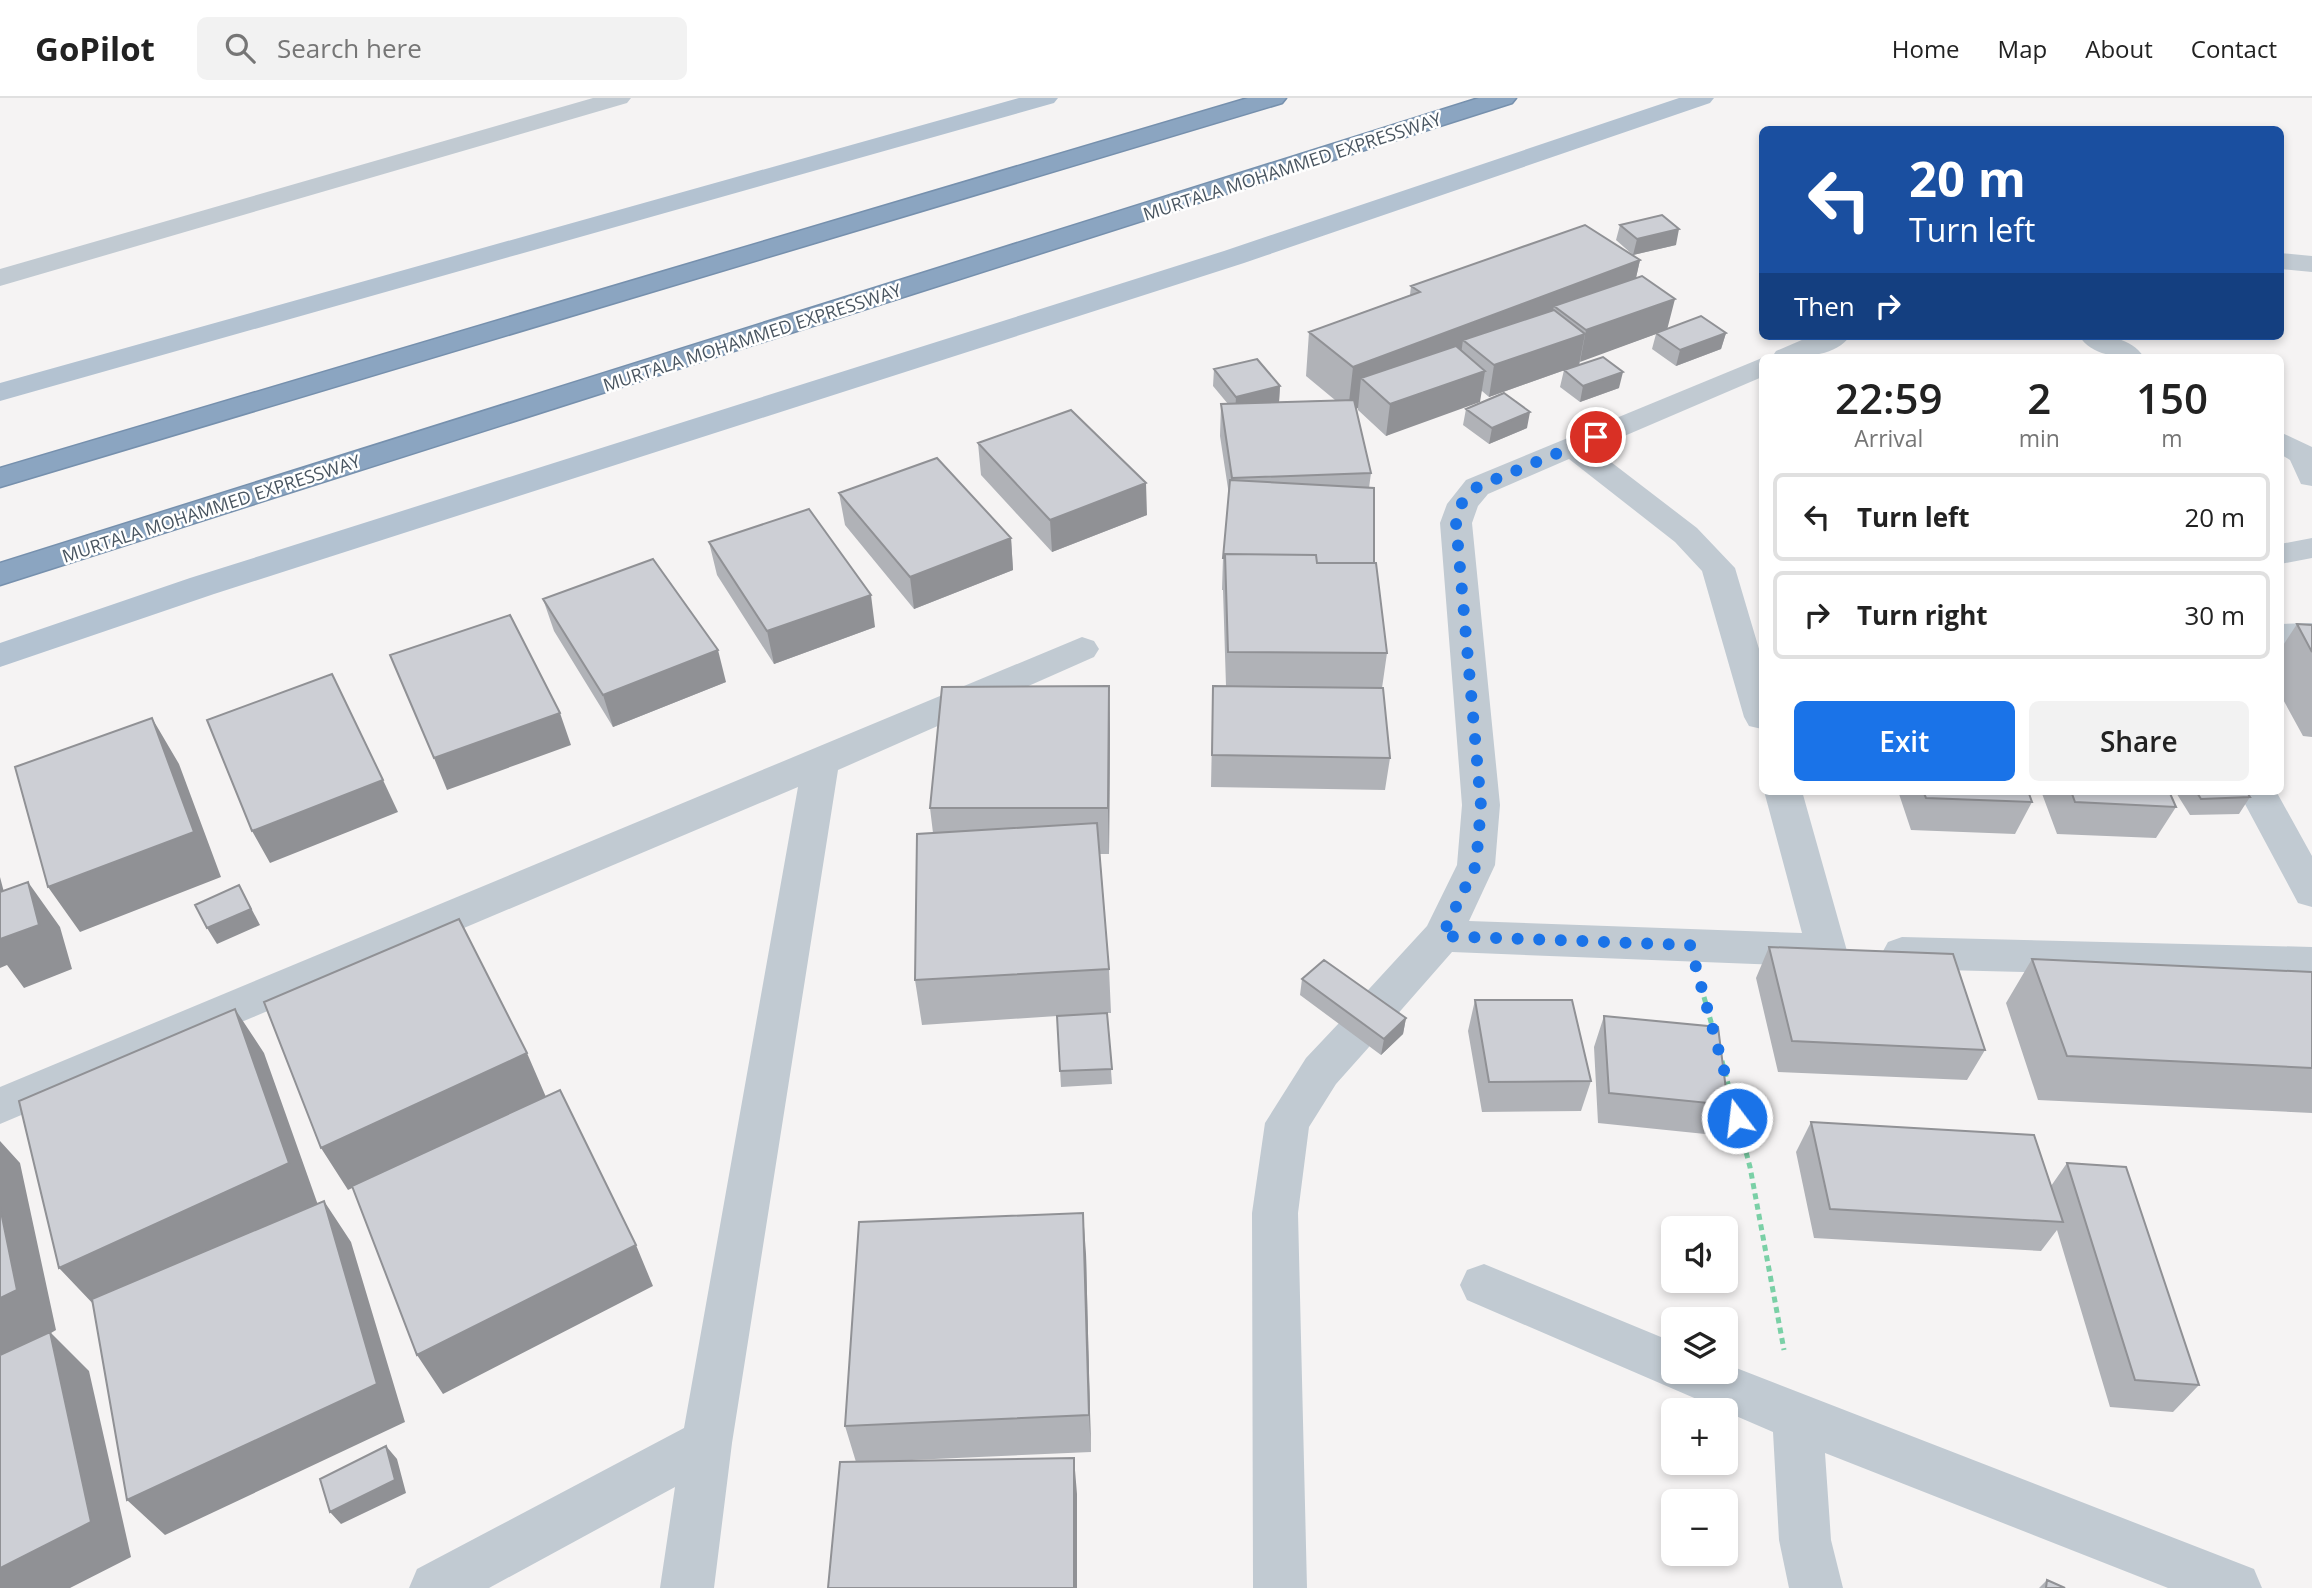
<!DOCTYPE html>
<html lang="en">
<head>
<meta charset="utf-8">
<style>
  :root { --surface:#fff; --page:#f2f2f2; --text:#222; --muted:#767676; --line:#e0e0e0; --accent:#1a73e8 }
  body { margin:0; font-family:"Open Sans",sans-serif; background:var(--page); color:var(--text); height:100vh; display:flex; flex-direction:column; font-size:26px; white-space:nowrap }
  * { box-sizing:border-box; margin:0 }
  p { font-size:23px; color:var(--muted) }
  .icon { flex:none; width:38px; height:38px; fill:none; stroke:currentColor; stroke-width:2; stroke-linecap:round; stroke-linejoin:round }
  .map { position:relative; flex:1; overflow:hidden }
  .side { position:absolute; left:1759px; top:256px; width:525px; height:441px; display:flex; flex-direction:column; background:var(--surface); border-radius:10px; box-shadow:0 4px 10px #0003 }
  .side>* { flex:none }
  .hud { position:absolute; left:1759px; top:28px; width:525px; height:214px; border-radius:10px; box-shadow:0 4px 10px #0003; background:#1a4fa0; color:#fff; overflow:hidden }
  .buttons { position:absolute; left:1661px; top:1118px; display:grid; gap:14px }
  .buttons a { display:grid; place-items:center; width:77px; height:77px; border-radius:10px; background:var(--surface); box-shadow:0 4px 10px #0003; font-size:35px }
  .pin { position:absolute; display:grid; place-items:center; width:60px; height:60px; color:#fff; margin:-30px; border:4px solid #fff; border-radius:50%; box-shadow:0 2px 7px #0007 }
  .me { position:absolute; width:77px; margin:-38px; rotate:345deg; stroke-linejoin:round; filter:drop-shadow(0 0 5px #0008) }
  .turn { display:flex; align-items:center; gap:24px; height:147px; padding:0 35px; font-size:32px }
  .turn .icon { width:91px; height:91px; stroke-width:2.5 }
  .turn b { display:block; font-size:49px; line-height:60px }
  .then { display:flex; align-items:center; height:66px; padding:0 35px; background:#0003; gap:14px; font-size:26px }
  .eta { display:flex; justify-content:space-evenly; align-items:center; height:119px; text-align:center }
  .eta b { font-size:42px; font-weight:600; line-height:49px }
  .cta { display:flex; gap:14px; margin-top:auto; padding:14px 35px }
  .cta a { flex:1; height:80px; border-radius:10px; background:var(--accent); color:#fff; font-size:28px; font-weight:600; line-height:80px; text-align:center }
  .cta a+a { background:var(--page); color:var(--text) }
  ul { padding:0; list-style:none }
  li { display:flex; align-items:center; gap:21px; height:88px; margin:0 14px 10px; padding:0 21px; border:4px solid var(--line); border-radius:10px }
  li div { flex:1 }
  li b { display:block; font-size:26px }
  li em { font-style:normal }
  header { display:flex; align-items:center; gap:42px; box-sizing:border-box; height:98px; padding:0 35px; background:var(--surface); border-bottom:2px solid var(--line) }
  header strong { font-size:33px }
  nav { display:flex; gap:38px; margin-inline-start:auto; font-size:24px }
  .search { width:490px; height:63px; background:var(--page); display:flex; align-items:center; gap:18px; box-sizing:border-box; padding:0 24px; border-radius:10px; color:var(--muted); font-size:26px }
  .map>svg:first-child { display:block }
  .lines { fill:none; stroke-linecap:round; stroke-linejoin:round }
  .highway-casing { stroke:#7690ad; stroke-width:3 }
  .path { stroke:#7ad0a6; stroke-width:5; stroke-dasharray:6 4.5; stroke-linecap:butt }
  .street { fill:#c1cad2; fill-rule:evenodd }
  .primary { fill:#b3c2d1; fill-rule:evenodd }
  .highway { fill:#8ba5c1; fill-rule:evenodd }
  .wall { fill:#b0b2b7 }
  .shaded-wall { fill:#909195 }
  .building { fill:#cdcfd5; stroke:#909195; stroke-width:2 }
  .route { stroke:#1a73e8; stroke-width:12; stroke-dasharray:0 21.6 }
  .labels { text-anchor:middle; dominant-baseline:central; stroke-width:5; stroke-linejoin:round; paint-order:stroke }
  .far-street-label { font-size:18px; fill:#4a5661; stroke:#fff }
</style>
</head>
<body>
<header>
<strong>GoPilot</strong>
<div class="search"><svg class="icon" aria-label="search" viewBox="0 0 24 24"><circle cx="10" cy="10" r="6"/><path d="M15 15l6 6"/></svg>Search here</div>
<nav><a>Home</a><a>Map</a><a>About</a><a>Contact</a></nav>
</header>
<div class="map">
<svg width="2312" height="1490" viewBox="0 0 2312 1490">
  <rect width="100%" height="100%" fill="#f5f3f3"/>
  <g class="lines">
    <g class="highway-casing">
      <path id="highway" d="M1248,0H1286L1282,5L0,389V370Z
        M1479,0H1516L1512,5L0,487V465Z"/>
    </g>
    <path class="path" d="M1704,899L1713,931
      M1722,963L1750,1069L1784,1252"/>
    <path class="street" d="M593,0H631L627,5L0,188V171Z
      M2280,155L2312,158V174L2280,171Z
      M1811,238H1850C1834,261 1796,259 1772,259L1776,253Z
      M2079,238C2103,238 2129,237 2144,259C2121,259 2094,260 2079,238Z
      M1762,260V279L1594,351L1697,430L1735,470L1762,561V631L1749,628L1744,619L1702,473L1675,444L1569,361L1488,396L1478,408L1472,425L1500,707L1495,767L1469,823L1802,835L1764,693H1802L1847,853L1841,864L1827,869L1452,854L1388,927L1372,932L1375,937L1369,949L1336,986L1309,1029L1298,1115L1307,1490H1253L1252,1115L1265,1025L1306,960L1339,925L1355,920L1352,915L1358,903L1427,828L1457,767L1462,707L1440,425L1447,406L1466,382Z
      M2280,334L2312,349V388L2301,386L2290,362L2280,356Z
      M2312,440V460L2280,466V446Z
      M2312,525V547L2280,548V526Z
      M1082,539L1094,543L1099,551L1094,559L838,672L732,1345L714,1490H660L675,1389L489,1490H409L417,1471L684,1330L798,689L0,1026V989Z
      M2238,693H2276L2312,758V809L2298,805Z
      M1902,839L2312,849V881L1902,871L1888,866L1882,855L1888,844Z
      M1484,1166L1673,1244V1274H1726V1266L2254,1471L2262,1490H2168L1825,1355L1831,1442L1843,1490H1789L1779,1442L1773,1334L1467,1202L1460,1187L1467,1172Z"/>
    <path class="primary" d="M1019,0H1058L1054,5L0,303V285Z
      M1679,0H1714L1710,5L1244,165L214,496L0,569V545L190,480L1224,153Z"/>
    <use href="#highway" class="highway"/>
  </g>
  <path class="wall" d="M1620,127L1676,147L1633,157L1616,142Z
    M1640,162L1636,180L1667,231L1726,235L1721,251L1676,268L1652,251L1656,236L1580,263L1579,267L1489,299L1482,293L1386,338L1358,312V310L1356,311L1371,375L1369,390L1374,465L1387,555L1382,590L1390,660L1385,692L1211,689L1213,588H1226L1223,492H1222L1223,460L1229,397L1220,338L1221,306H1228L1213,288L1214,271L1280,288L1279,304L1335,302L1306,278L1309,234L1410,197L1411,188Z
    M1564,272L1619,290L1580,304L1560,289Z
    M1466,311L1527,330L1489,346L1463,327Z
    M978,345L1147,417L1052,454L981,377Z
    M839,395L1011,440L1013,472L914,511L845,427Z
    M709,444L875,529L774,566L717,477Z
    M543,501L726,584L613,629L554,533Z
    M2297,526L2312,527V639L2303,638L2280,596V552Z
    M1109,588L1110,633L1109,756H1100L1109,871L1111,915H1107L1112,986L1061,989L1057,918L922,927L915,882L933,735L930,710Z
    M1898,693H2028L2032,704L2015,736L1911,732Z
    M2041,693H2169L2176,709L2156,740L2057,736Z
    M2175,693H2246L2250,699L2239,716L2190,717Z
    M1769,849L1985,952L1967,982L1778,974L1756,880Z
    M2032,861L2312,874V1015L2038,1002L2006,905Z
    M1302,881L1406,920L1403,936L1381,957L1300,897Z
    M1475,902L1591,983L1581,1013L1482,1014L1468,933Z
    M1604,918L1728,1007L1715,1037L1598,1025L1594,949Z
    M1811,1024L2051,1088L2067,1065L2199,1287L2173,1314L2110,1309L2057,1132L2041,1153L1814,1140L1796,1054Z
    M1086,1156L1091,1354L867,1364L1077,1396V1490H828L856,1364L845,1328Z
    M2047,1482L2065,1490H2039Z"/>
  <path class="shaded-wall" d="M1679,131L1676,147L1633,157L1637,141Z
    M1640,162L1630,206L1554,208L1549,237L1463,242L1459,271L1361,280L1358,310L1348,313L1353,269Z
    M1675,201L1667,232L1580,264L1586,232Z
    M1726,235L1721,251L1676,268L1680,252Z
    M1585,236L1579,267L1489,299L1494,267Z
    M1485,273L1480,304L1386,338L1390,306Z
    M1623,274L1619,290L1580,304L1583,288Z
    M1280,288L1279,304L1235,316L1236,299Z
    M1530,314L1527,330L1489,346L1492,330Z
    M1146,385L1147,417L1052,454L1050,422Z
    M1011,440L1013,472L914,511L910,479Z
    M871,497L875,529L774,566L767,533Z
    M718,552L726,584L613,629L603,597Z
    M1109,588L1110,633L1109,756L1108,710Z
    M560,615L571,647L447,692L434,660Z
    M152,620L179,666L221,779L80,834L48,789Z
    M383,682L398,714L270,765L252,733Z
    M0,779L15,836L28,784L60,829L72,871L24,890L7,867L0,870Z
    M239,787L260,827L217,846L207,830Z
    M235,911L264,955L318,1107L97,1210L59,1170Z
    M1406,920L1403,936L1381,957L1384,941Z
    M527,955L546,999L348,1092L321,1050Z
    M0,1043L20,1065L56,1232L51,1235L89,1273L131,1459L70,1490H0Z
    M324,1103L351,1144L405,1324L165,1437L127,1402Z
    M1083,1115L1086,1156L1091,1354L1089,1317Z
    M636,1147L653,1188L443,1296L417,1257Z
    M386,1348L397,1361L406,1395L341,1426L330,1414Z
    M1074,1360L1077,1396V1490H1074Z"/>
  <path class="building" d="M1921,29L1926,32H1910Z
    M1662,117L1679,131L1637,141L1620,127Z
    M1585,127L1640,162L1353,269L1309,234L1420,194L1411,188Z
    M1642,178L1675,201L1586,232L1554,208Z
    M1554,212L1585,236L1494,267L1463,242Z
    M1701,218L1726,235L1680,252L1656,235Z
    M1456,248L1485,273L1390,306L1361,280Z
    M1603,259L1623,274L1583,288L1564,272Z
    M1257,261L1280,288L1236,299L1214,271Z
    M1504,295L1530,314L1492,330L1466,311Z
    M1354,302L1371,375L1232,380L1221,306Z
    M1071,312L1146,385L1050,422L978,345Z
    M937,360L1011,440L910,479L839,395Z
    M1230,382L1374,390V465H1317L1316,457L1225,456V460H1223Z
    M809,411L871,497L767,533L709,444Z
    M1225,456L1316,457L1317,465H1376L1387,555L1228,554Z
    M653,461L718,552L603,597L543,501Z
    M510,517L560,615L434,660L390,557Z
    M2297,526L2312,527V554Z
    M332,576L383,682L252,733L207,622Z
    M1109,588L1108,710H930L942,589Z
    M1213,588L1383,590L1390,660L1212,657Z
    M152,620L194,734L48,789L15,669Z
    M1923,693H2028L2032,704L1926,700Z
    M2071,693H2169L2176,709L2075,704Z
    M2196,693H2246L2250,699L2201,701Z
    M1097,725L1109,871L915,882L917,736Z
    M28,784L39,827L0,841V794Z
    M239,787L251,811L207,830L195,807Z
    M459,821L527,955L321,1050L264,904Z
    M1769,849L1953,856L1985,952L1792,943Z
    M2032,861L2312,874V970L2067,958Z
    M1324,862L1406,920L1384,941L1302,881Z
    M1475,902H1572L1591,983L1489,984Z
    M235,911L289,1065L59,1170L19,1003Z
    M1107,915L1112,971L1060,973L1057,918Z
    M1604,918L1718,929L1728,1007L1609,995Z
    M560,992L636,1147L417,1257L352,1088Z
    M1811,1024L2034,1037L2063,1124L1830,1111Z
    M2067,1065L2126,1069L2199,1287L2135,1282Z
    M324,1103L377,1286L127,1402L92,1201Z
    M0,1109L17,1192L0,1200Z
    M1083,1115L1089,1317L845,1328L859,1124Z
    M50,1234L91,1424L0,1470V1257Z
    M386,1348L395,1382L330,1414L320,1381Z
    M1074,1360V1490H828L840,1364Z
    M2047,1482L2065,1490H2046Z"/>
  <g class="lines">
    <path class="route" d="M1596,339L1477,389L1462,405L1456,425L1481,708L1476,767L1442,838L1690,847L1737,1020"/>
  </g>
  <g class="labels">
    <g class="far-street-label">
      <text transform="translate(1292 68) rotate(-18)">MURTALA MOHAMMED EXPRESSWAY</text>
      <text transform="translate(752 239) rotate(-18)">MURTALA MOHAMMED EXPRESSWAY</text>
      <text transform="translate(211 410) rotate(-18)">MURTALA MOHAMMED EXPRESSWAY</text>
    </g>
  </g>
</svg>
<div class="buttons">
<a><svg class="icon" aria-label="sound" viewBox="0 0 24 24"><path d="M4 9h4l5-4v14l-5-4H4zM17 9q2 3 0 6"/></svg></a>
<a><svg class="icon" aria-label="layers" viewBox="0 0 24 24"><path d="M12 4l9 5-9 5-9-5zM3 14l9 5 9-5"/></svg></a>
<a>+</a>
<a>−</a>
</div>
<div class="pin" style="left:1596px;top:339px;background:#d93025"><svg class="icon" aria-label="arrive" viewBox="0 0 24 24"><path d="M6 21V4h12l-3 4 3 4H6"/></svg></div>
<svg class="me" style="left:1737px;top:1020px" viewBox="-20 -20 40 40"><circle r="17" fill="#1a73e8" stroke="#fff" stroke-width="3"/><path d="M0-11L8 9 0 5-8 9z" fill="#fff"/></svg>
<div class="hud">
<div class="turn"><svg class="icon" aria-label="left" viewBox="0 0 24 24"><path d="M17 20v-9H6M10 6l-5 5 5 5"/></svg><div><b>20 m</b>Turn left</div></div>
<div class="then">Then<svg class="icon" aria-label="right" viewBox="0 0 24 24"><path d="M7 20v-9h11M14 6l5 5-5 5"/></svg></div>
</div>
<section class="side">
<div class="eta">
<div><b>22:59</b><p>Arrival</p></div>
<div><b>2</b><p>min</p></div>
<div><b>150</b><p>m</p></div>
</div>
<ul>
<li><svg class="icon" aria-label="left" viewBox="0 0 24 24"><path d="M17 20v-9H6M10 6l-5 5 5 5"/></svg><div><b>Turn left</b></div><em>20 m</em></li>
<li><svg class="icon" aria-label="right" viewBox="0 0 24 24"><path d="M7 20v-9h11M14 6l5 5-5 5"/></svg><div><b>Turn right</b></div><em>30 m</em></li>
</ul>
<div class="cta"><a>Exit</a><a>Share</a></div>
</section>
</div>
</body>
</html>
